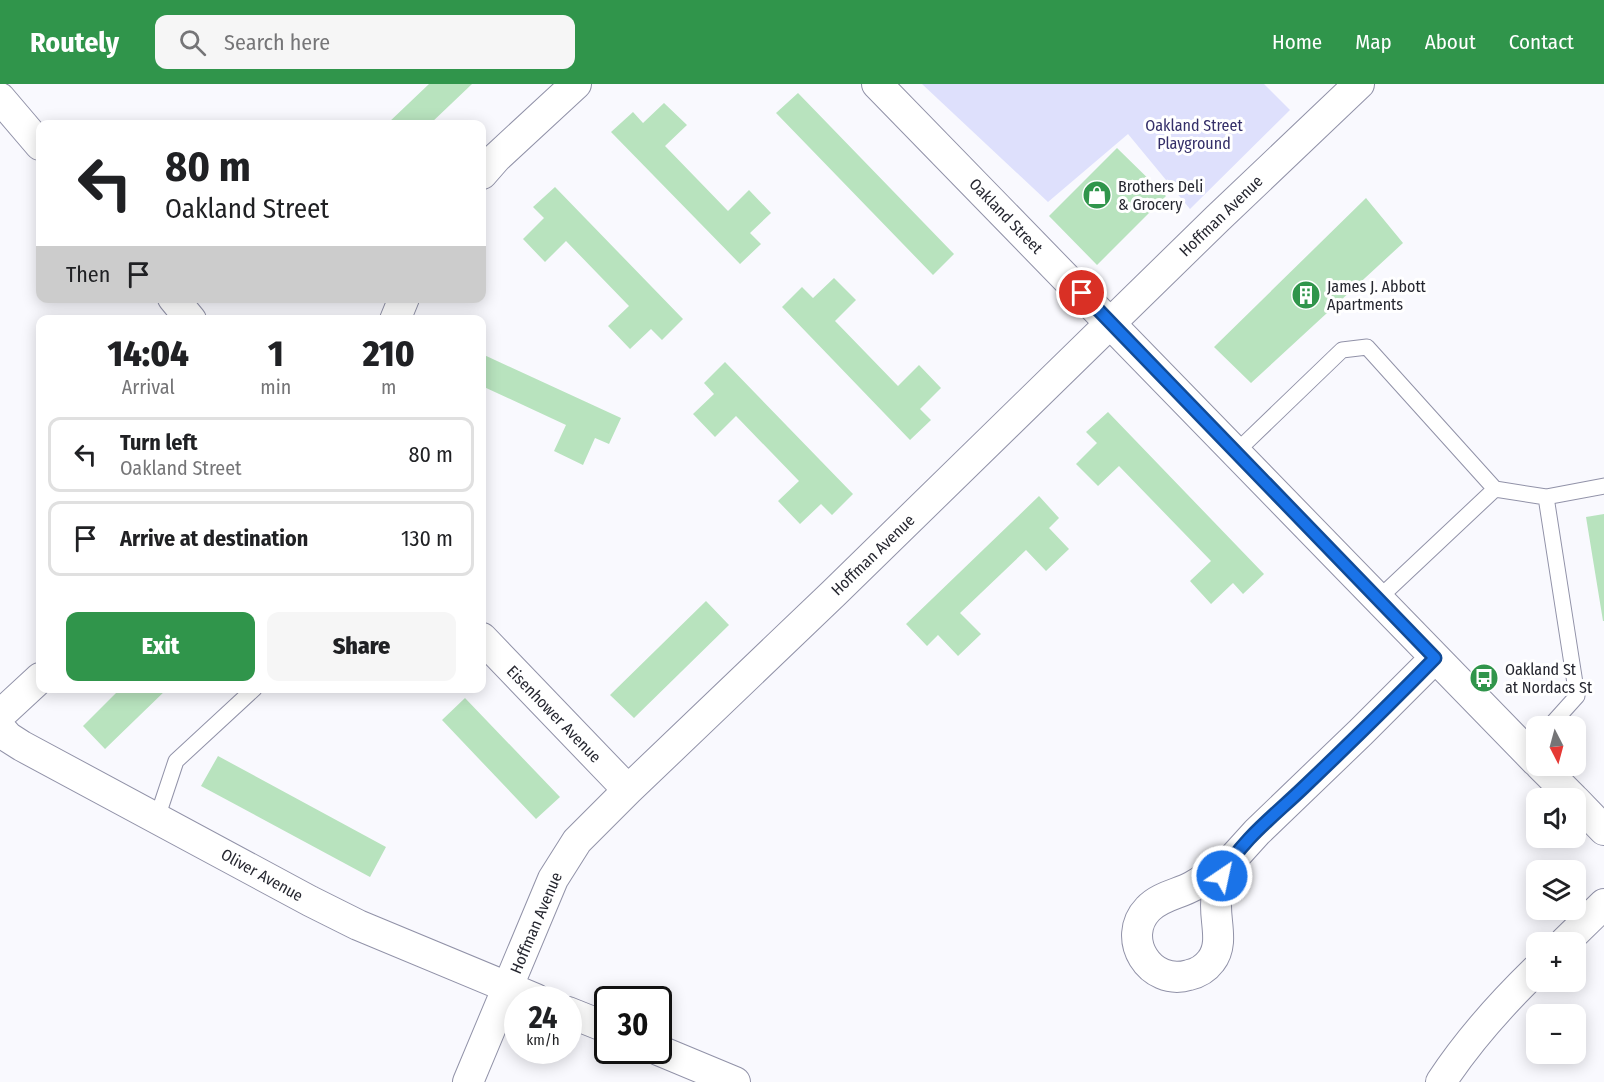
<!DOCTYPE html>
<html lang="en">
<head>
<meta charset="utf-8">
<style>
  :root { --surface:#fff; --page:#f6f6f6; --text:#202124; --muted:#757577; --line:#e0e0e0; --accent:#30954b }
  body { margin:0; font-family:"Fira Sans Condensed",sans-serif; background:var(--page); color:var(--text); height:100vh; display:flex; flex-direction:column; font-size:22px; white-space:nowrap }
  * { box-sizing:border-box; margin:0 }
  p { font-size:20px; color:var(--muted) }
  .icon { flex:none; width:33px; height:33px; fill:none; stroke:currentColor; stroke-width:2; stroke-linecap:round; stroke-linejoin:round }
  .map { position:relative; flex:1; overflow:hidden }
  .panel { position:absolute; left:36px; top:231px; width:450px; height:378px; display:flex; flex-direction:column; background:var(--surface); border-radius:12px; box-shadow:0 3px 15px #0003 }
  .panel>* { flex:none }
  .hud { position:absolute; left:36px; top:36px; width:450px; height:183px; border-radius:12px; box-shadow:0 3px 15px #0003; background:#fff; color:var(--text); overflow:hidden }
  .needle { width:39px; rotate:174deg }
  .fabs { position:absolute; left:1526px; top:632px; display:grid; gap:12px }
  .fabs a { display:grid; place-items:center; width:60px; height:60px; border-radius:12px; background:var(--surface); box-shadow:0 3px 15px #0003; font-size:30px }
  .speed { position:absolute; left:504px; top:902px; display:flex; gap:12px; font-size:30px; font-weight:700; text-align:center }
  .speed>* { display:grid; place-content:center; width:78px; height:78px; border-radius:50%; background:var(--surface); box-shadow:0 3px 15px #0003; line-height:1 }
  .speed small { font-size:15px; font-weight:400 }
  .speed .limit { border:3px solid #111; border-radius:9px; background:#fff; color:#111 }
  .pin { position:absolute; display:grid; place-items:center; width:51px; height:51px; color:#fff; margin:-26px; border:3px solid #fff; border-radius:50%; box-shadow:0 2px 6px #0007 }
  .me { position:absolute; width:66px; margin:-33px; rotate:34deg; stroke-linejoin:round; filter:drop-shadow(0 0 4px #0008) }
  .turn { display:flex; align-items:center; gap:21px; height:126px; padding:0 30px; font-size:27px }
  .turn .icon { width:78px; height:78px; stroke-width:2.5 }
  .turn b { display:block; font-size:42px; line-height:51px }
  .then { display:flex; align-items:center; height:57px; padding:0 30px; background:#0003; gap:12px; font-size:22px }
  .eta { display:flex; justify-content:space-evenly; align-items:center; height:102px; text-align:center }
  .eta b { font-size:36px; font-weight:800; line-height:42px }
  .primary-button { display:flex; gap:12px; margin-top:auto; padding:12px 30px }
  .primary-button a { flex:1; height:69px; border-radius:12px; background:var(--accent); color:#fff; font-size:24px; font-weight:800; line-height:69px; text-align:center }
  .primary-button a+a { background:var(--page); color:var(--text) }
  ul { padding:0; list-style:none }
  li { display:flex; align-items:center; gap:18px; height:75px; margin:0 12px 9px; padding:0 18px; border:3px solid var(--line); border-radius:12px }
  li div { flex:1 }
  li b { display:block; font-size:22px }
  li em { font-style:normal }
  header { display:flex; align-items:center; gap:36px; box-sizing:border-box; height:84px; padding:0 30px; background:var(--accent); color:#fff }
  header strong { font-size:28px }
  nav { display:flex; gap:33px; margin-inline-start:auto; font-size:21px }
  .search { width:420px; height:54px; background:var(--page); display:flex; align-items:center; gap:15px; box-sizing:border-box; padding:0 21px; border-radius:12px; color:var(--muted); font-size:22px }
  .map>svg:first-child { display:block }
  .green { fill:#dee0fc }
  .building { fill:#b8e3be }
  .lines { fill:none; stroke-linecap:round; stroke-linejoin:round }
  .service-casing { stroke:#9192a8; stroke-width:17 }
  .minor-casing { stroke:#9192a8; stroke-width:32 }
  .service { stroke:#fff; stroke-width:15 }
  .minor { stroke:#fff; stroke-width:30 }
  .route-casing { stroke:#114b97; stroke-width:15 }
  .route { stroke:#1a73e8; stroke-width:10 }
  .labels { text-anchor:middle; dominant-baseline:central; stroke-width:6; stroke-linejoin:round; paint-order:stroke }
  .park-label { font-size:16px; fill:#342f69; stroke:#fff }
  .poi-label { font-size:16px; fill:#262730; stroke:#fff; text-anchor:start }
  .street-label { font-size:16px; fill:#262730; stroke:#fff }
</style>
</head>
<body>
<header>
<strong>Routely</strong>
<div class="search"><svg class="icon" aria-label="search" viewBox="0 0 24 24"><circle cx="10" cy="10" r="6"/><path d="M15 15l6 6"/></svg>Search here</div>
<nav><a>Home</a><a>Map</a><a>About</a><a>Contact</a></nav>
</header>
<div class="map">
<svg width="1604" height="998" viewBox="0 0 1604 998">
  <rect width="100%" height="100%" fill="#f9f9fe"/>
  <path class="green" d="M922,0H1264L1290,26L1190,125L1128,50L1048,118Z"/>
  <path class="building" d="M429,0H472L430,40H387Z
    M798,9L954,170L933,191L776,29Z
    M664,19L687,41L665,62L728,127L749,106L771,129L750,149L761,160L740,180L611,48L633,28L643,39Z
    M1117,64L1166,112L1097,181L1049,132Z
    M555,103L683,235L662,256L651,245L630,265L608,242L629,222L566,157L545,178L523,155L544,134L533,123Z
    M1366,114L1403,159L1251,299L1214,263Z
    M834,194L856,216L835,237L898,302L919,281L941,304L920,325L931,336L910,356L782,223L802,203L813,214Z
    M482,270L621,334L609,360L595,354L583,381L554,367L566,341L484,303L482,308Z
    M725,278L853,410L832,431L821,420L800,440L778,417L799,397L736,332L715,353L693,330L714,310L704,299Z
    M1108,328L1264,490L1243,510L1233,499L1211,520L1190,497L1211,477L1119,382L1098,402L1076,380L1097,359L1086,348Z
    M1039,412L1059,434L1049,444L1069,465L1046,487L1026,466L960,529L981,550L958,572L938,551L927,562L906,540Z
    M1604,430V537H1603L1586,433Z
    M706,517L729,541L634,634L610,611Z
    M121,604H168L105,665L83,642Z
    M465,614L560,713L536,735L442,636Z
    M218,672L386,763L370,793L201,702Z"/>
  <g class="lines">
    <g class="service-casing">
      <path id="service" d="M1236,368L1342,266L1367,263L1495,405L1546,413L1604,402
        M1546,413L1577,612L1550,642
        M1378,515L1495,405
        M157,734L176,677L255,604"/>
    </g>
    <g class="minor-casing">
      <path id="minor" d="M877,0L1536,677
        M0,14L40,61
        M482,90L496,74L576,0
        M173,214L191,236
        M395,236L404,214
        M482,554L628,706
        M0,631L40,594
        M0,644L8,653L22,662L310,817L358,841L536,915
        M1540,681L1573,714
        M1575,716L1604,746
        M1228,780C1224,789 1219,799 1217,810C1212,832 1226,858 1211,877C1205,885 1198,889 1189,891C1150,903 1120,854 1148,825C1160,812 1179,810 1193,802C1205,795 1217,787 1228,780Z
        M1228,780L1257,748L1361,648L1435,574
        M1565,858L1604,820
        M568,928L608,944
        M658,966L735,998
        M468,998L553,795L577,757L628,706L834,509L1217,135L1359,0
        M1441,998C1468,957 1501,920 1536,886"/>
    </g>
    <use href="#service" class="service"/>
    <use href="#minor" class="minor"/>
  </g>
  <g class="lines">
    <g class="route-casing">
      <path id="route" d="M1082,209L1435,574C1392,618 1348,661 1303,704C1276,730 1239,758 1222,792"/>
    </g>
    <use href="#route" class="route"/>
  </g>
  <defs>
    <g id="shop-disc" transform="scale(1.5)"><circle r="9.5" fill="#30954b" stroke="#fff"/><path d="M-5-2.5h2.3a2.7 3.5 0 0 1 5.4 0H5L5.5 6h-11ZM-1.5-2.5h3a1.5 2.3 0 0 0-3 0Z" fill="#fff"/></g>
    <g id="building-disc" transform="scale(1.5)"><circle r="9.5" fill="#30954b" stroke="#fff"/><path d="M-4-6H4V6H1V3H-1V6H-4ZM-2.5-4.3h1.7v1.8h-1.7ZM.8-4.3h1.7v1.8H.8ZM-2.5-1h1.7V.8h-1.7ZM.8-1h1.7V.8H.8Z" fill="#fff"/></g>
    <g id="bus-disc" transform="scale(1.5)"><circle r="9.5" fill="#30954b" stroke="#fff"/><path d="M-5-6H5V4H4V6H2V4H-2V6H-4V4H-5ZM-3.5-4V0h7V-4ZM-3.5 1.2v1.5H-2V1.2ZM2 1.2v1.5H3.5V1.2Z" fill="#fff"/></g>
  </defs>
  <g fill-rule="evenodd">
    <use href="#shop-disc" x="1097" y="111"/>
    <use href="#building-disc" x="1306" y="211"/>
    <use href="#bus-disc" x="1484" y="594"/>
  </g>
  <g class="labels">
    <g class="park-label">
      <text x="1194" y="41">Oakland Street<tspan x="1194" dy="18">Playground</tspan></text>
    </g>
    <g class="poi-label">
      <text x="1118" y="102">Brothers Deli<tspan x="1118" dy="18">&amp; Grocery</tspan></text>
      <text x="1327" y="202">James J. Abbott<tspan x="1327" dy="18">Apartments</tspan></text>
      <text x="1505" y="585">Oakland St<tspan x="1505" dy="18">at Nordacs St</tspan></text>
    </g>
    <g class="street-label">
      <text transform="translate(1006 132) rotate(46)">Oakland Street</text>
      <text transform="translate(1221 132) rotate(-44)">Hoffman Avenue</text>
      <text transform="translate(873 471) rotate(-44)">Hoffman Avenue</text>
      <text transform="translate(554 630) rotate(46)">Eisenhower Avenue</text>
      <text transform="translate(262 791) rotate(29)">Oliver Avenue</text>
      <text transform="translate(536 839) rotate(-67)">Hoffman Avenue</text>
    </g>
  </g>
</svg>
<div class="fabs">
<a><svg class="needle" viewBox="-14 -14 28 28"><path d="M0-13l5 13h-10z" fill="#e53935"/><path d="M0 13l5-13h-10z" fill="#757577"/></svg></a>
<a><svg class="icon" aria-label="sound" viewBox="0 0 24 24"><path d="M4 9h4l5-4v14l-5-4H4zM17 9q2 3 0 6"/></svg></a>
<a><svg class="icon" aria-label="layers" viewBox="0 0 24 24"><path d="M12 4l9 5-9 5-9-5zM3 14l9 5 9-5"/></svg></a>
<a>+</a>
<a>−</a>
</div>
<div class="speed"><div>24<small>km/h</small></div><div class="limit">30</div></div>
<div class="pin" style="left:1082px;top:209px;background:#d93025"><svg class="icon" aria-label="arrive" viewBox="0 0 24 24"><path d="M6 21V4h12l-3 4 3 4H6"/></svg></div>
<svg class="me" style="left:1222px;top:792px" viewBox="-20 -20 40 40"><circle r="17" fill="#1a73e8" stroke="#fff" stroke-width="3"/><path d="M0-11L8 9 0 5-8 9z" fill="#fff"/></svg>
<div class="hud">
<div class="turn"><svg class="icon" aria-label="left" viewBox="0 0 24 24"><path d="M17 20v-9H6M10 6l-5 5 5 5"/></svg><div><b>80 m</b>Oakland Street</div></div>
<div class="then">Then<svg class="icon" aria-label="arrive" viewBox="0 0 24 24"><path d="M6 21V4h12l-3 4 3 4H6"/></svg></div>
</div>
<section class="panel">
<div class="eta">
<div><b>14:04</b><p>Arrival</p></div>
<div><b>1</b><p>min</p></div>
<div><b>210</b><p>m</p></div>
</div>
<ul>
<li><svg class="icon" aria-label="left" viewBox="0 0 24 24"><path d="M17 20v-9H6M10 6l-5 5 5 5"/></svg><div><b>Turn left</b><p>Oakland Street</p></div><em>80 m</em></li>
<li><svg class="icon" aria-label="arrive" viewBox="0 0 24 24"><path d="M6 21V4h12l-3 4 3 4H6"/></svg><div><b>Arrive at destination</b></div><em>130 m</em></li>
</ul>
<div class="primary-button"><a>Exit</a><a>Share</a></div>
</section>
</div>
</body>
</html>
